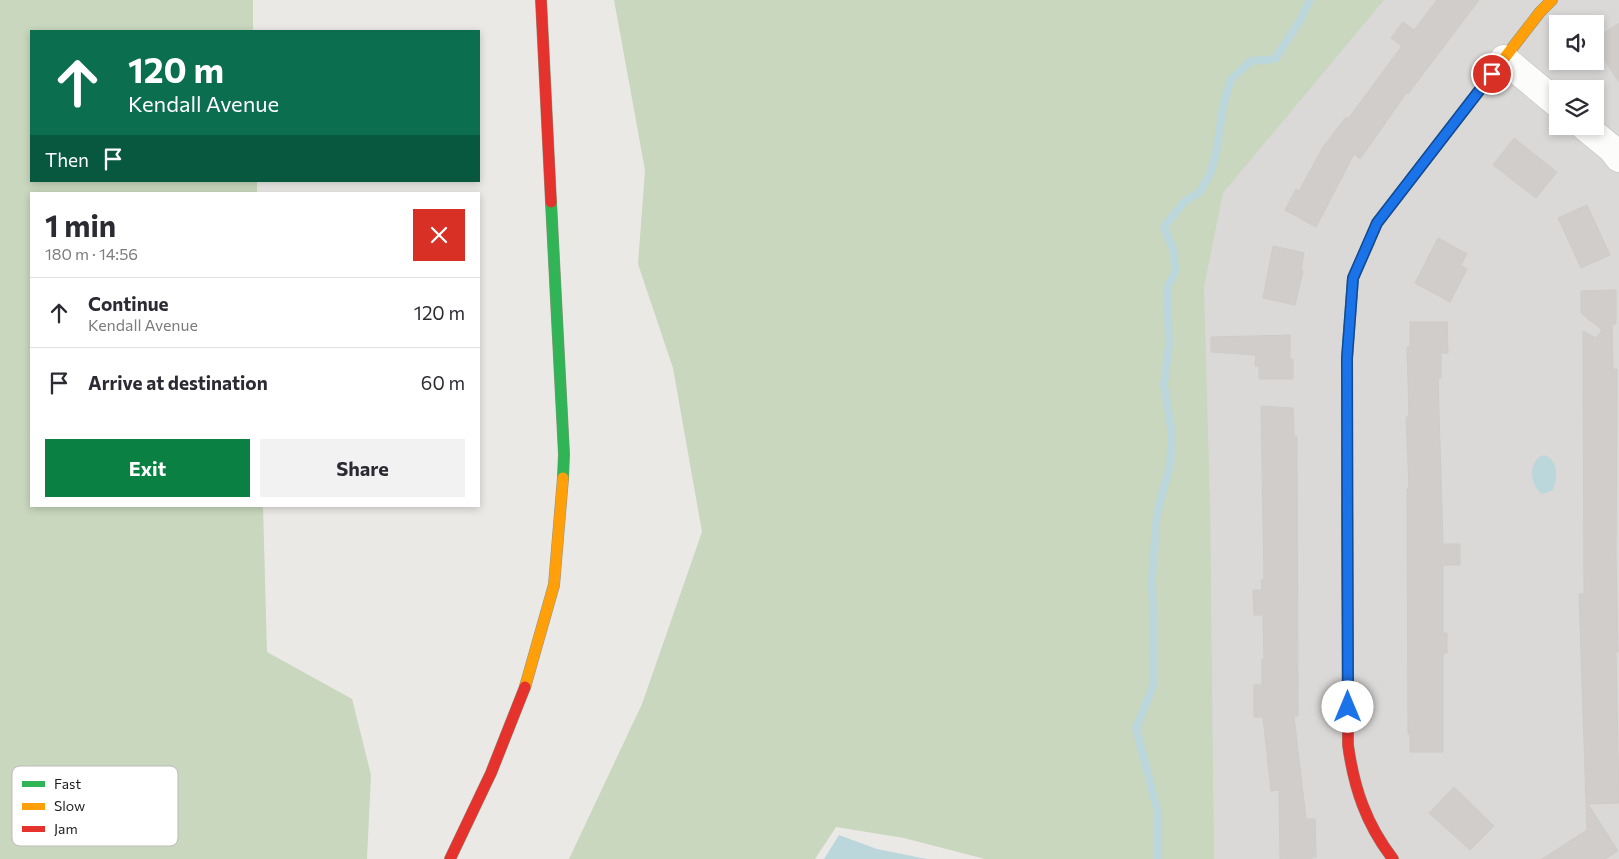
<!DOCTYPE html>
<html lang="en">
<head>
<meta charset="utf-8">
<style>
  :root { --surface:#fff; --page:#f2f2f3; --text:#2b2b33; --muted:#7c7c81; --line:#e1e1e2; --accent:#0b8043 }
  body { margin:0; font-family:Commissioner,sans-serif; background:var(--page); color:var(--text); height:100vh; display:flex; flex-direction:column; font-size:19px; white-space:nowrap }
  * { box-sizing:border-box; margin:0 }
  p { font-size:16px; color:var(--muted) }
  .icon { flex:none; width:28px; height:28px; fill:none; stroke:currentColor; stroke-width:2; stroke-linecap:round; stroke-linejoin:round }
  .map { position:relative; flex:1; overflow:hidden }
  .side { position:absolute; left:30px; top:192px; width:450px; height:315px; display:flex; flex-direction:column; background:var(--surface); border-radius:0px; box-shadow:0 2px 8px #0003 }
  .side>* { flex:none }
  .guide { position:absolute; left:30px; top:30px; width:450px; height:152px; border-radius:0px; box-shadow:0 2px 8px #0003; background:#0b6e4f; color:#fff; overflow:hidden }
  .controls { position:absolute; left:1549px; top:15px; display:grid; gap:10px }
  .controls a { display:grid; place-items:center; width:55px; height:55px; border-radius:0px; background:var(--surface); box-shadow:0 2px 8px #0003; font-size:25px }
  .pin { position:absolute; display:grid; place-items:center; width:42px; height:42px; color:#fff; margin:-21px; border:2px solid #fff; border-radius:50%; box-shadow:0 1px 5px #0007 }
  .me { position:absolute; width:55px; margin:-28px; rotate:0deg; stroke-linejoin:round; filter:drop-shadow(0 0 4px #0008) }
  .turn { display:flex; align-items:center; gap:18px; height:105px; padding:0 15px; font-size:22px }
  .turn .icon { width:65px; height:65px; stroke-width:2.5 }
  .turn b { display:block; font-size:35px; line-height:42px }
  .then { display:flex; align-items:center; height:48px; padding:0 15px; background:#0003; gap:10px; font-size:19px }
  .round { display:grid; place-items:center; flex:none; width:52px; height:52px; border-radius:0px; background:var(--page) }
  .headline { display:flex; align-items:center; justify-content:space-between; height:85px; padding:0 15px }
  h1 { font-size:30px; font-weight:700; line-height:38px }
  .action { display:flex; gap:10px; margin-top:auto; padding:10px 15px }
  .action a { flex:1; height:58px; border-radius:0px; background:var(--accent); color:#fff; font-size:20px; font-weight:700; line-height:58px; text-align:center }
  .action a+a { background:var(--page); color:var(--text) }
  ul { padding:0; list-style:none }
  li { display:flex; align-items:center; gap:15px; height:70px; padding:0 15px; border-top:1px solid var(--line) }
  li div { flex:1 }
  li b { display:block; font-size:19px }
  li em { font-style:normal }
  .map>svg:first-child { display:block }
  .residential { fill:#dad9d7; fill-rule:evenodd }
  .forest { fill:#c8d7bd }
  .water { fill:#bcd7dc }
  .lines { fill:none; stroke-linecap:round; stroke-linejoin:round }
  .stream { stroke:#bcd7dc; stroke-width:8 }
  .building { fill:#d0cdcb; stroke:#cecbc8 }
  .street-casing { stroke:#c2c1c0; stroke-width:29 }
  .fast-casing { stroke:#929380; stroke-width:12 }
  .slow-casing { stroke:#929380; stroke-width:12 }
  .jam-casing { stroke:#929380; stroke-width:12 }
  .street { stroke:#fcfcfb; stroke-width:28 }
  .fast { stroke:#30b455; stroke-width:11 }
  .slow { stroke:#ff9f0a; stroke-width:11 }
  .jam { stroke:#e5322d; stroke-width:11 }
  .route-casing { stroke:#114b97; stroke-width:12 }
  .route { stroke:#1a73e8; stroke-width:9 }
  .key { fill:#fff; stroke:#bbb; stroke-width:1 }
  .key-label { font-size:14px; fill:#1d1d1d }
</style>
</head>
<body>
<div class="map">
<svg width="1619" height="859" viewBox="0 0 1619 859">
  <rect width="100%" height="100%" fill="#ebe9e6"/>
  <path class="residential" d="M1150,0H1619V859H1177ZM1558,24H1595V61H1558ZM1558,89H1595V126H1558Z"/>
  <path class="forest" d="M0,0H253V31H31V181H257V194H31V506H263L267,652L352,699L371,775L367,859H0Z
    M614,0H1384L1223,193L1204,287L1210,503L1214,859H985L904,838L836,827L815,859H569L642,704L702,532L673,368L638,264L645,170Z"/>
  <path class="water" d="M1544,455C1558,458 1559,481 1552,491L1542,494C1529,485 1528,459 1544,455Z
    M839,835L877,849L927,859H824Z"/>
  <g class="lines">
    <path class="stream" d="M1158,859V813L1136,728L1153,686L1154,644L1152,579L1157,513L1170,465L1172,434L1164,385L1169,343L1167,288L1175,272L1174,252L1164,227L1184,202L1200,192L1211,172L1217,148L1223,106L1231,79L1251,61L1275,59L1300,20L1310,0"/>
  </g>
  <path class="building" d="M1437,0H1479L1408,94L1407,92L1360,159L1354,154L1316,227L1285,210L1296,189L1299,191L1323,147L1346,117L1348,119L1402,46L1391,38L1403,22L1414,30Z
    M1619,23V82L1595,46V39Z
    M1514,138L1557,172L1536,198L1493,165Z
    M1587,205L1610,255L1581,268L1558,218Z
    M1438,238L1467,254L1461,265L1467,269L1450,302L1415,283Z
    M1273,246L1304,253L1301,270L1303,271L1295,305L1263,298Z
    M1616,290V324H1612L1613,369H1617L1616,559L1618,652H1616L1619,803L1588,804L1618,851L1605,859H1542L1587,830L1579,594H1584L1583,331L1596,338L1602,330L1581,313V291Z
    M1410,322H1447L1448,353H1441V378H1438L1443,544H1460V565H1443V633H1447V653H1443V752H1410V734H1408L1407,489L1409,488L1406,417H1409L1407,347H1410Z
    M1290,335V360L1293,359V379H1259V366H1255L1256,355L1211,352V337Z
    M1261,406L1293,408L1294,436L1297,437L1298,716H1294L1306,819H1315L1316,857H1312V859H1280L1279,790L1271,791L1263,717H1254V685H1262V659H1264L1263,615H1254L1253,590H1262L1261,580H1264Z
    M1454,787L1494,826L1470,850L1429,813Z"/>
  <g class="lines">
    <g class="street-casing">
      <path id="street" d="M1504,59L1558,104
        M1584,126L1612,149L1619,158"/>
    </g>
    <g class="fast-casing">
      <path id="fast" d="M551,202L564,454L563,478
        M1347,509V358L1353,278L1369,242"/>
    </g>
    <g class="slow-casing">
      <path id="slow" d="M1369,242L1377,223L1540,12L1552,0
        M525,687L554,585L563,478"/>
    </g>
    <g class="jam-casing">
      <path id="jam" d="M541,0L551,202
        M1347,509L1348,745C1354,788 1366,824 1393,859
        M450,859L491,773L525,687"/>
    </g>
    <use href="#street" class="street"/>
    <use href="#fast" class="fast"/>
    <use href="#slow" class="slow"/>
    <use href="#jam" class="jam"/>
  </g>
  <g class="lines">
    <g class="route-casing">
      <path id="route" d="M1348,707L1347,358L1353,278L1377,223L1492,74"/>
    </g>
    <use href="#route" class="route"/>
  </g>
  <rect x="12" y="766" width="166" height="80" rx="8" class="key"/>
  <rect x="22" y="781" width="23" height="6" fill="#30b455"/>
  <rect x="22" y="803" width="23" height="7" fill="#ff9f0a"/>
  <rect x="22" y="826" width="23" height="6" fill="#e5322d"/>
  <g class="key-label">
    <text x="54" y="789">Fast</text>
    <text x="54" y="811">Slow</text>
    <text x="54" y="834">Jam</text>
  </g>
</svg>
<div class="controls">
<a><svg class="icon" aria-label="sound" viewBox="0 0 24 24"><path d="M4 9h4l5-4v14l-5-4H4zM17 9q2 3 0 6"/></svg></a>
<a><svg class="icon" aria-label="layers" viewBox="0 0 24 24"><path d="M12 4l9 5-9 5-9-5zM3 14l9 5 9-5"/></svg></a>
</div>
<div class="pin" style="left:1492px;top:74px;background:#d93025"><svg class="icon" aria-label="arrive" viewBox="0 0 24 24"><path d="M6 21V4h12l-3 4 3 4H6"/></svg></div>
<svg class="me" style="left:1348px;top:707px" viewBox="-20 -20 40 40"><circle r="19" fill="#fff"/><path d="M0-13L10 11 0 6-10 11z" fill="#1a73e8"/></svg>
<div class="guide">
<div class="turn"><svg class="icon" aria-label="ahead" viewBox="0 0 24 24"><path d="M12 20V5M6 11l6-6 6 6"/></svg><div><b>120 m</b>Kendall Avenue</div></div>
<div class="then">Then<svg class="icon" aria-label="arrive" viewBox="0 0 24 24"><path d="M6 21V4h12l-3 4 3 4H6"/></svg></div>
</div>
<section class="side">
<div class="headline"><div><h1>1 min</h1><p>180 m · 14:56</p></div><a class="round" style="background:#d93025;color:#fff"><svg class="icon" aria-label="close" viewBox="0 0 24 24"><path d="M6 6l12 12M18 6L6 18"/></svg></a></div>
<ul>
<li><svg class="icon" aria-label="ahead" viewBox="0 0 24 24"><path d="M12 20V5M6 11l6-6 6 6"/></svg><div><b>Continue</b><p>Kendall Avenue</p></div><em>120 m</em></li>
<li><svg class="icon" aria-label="arrive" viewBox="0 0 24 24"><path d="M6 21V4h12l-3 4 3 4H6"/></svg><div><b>Arrive at destination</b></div><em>60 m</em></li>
</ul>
<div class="action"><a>Exit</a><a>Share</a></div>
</section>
</div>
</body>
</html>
